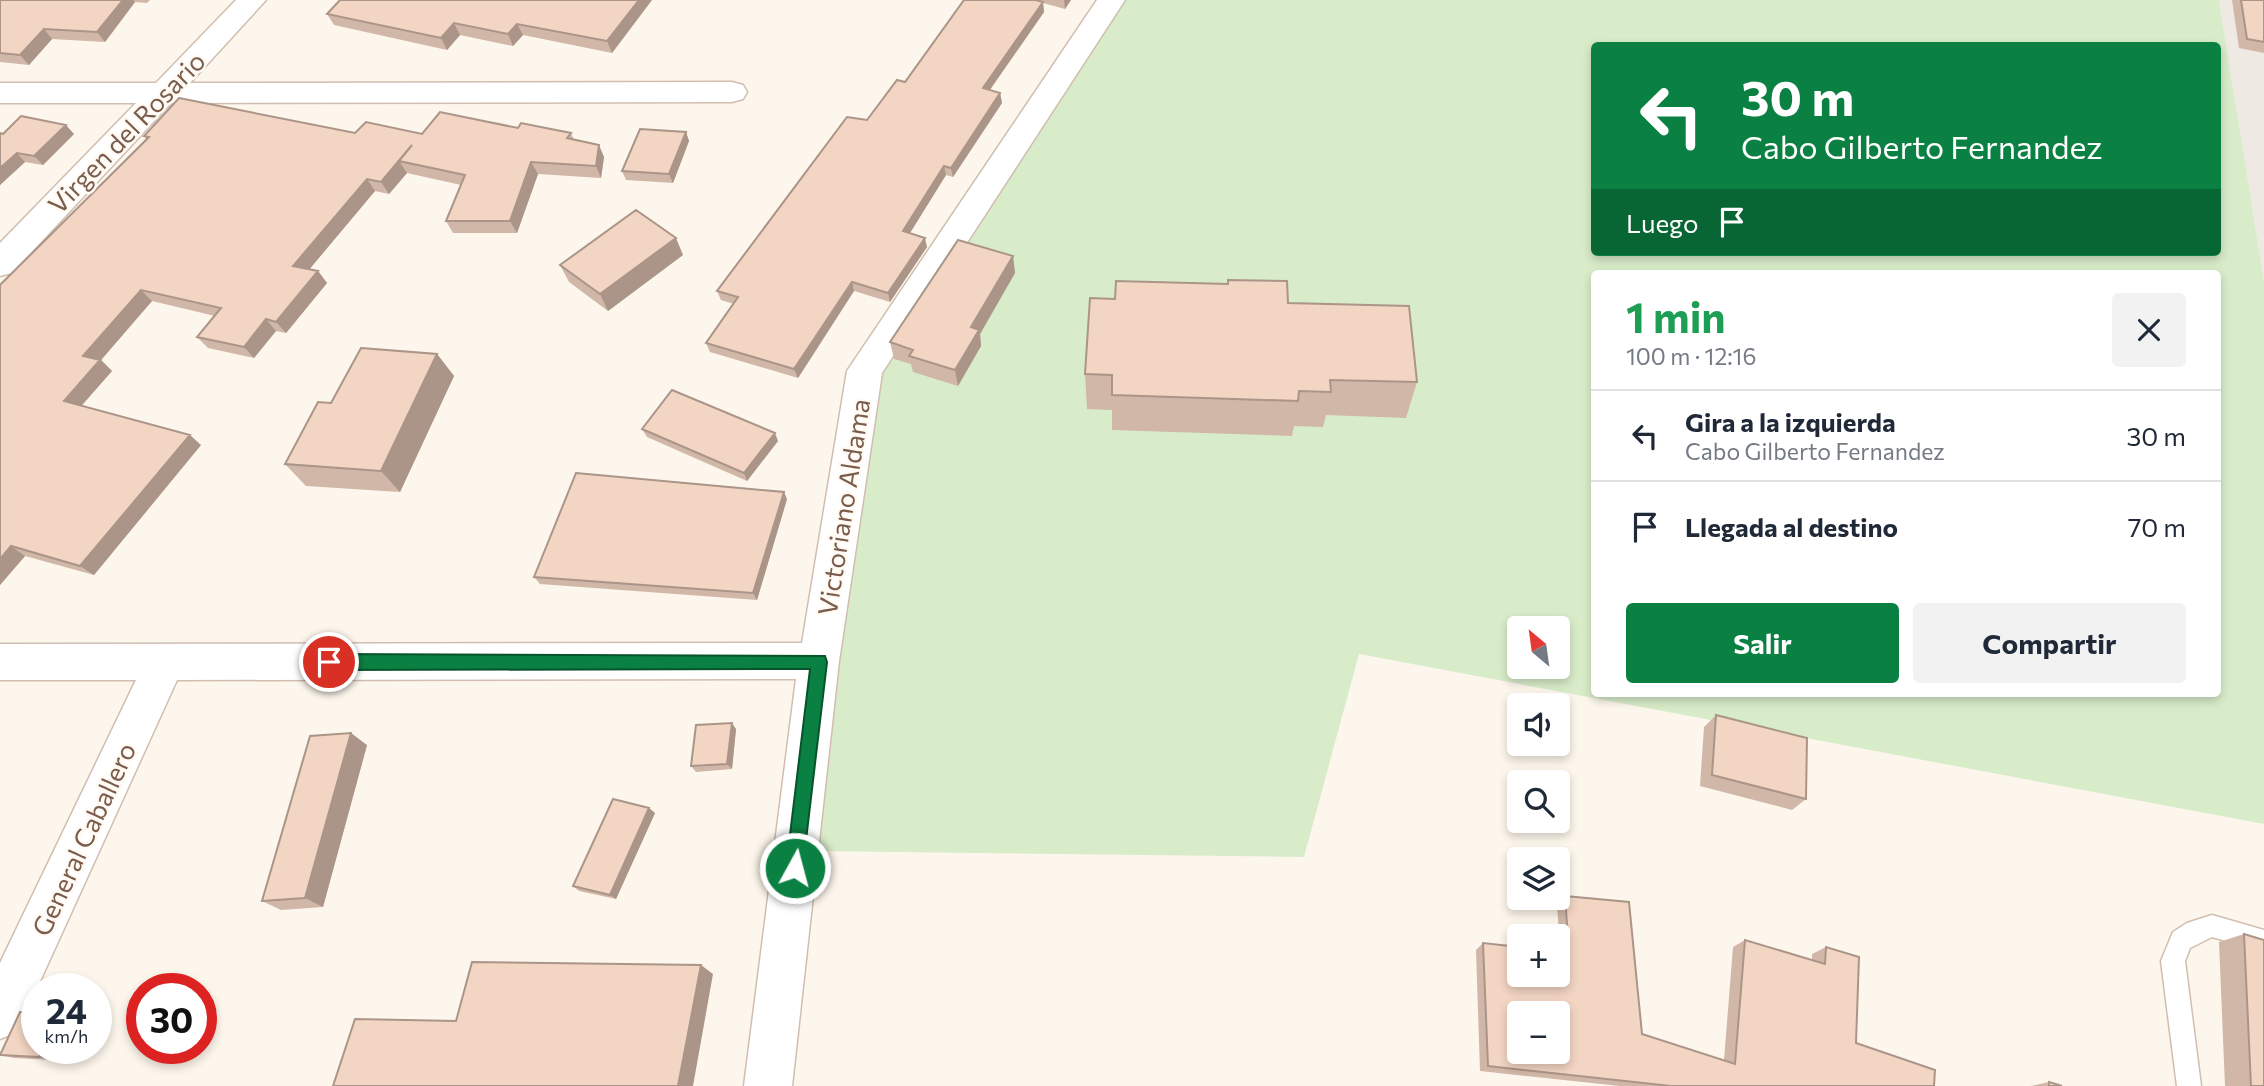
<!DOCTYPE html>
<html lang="es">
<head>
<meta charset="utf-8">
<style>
  :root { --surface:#fff; --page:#f2f2f3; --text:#1f2937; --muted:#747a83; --line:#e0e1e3; --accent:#0b8043 }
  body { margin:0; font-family:Commissioner,sans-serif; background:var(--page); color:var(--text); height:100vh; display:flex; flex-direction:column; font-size:26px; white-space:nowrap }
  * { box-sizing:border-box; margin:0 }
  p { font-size:23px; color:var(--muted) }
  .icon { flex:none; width:38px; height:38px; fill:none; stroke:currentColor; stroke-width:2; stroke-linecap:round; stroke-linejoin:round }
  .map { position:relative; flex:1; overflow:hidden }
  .side { position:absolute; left:1591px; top:270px; width:630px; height:427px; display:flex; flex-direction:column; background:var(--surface); border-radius:7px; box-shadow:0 4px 10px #0003 }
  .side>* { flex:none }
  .top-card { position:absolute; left:1591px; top:42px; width:630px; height:214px; border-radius:7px; box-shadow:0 4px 10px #0003; background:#0b8043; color:#fff; overflow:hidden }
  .needle { width:46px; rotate:331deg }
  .buttons { position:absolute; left:1507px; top:616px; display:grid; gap:14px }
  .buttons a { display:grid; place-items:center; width:63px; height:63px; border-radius:7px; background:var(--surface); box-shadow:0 4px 10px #0003; font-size:35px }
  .speed { position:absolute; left:21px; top:973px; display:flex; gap:14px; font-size:35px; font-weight:700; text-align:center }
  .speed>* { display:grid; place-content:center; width:91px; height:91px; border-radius:50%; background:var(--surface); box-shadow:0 4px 10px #0003; line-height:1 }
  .speed small { font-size:18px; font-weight:400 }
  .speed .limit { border:10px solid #d22; background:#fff; color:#111 }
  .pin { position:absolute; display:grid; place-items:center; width:60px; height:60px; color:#fff; margin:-30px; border:4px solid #fff; border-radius:50%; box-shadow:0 2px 7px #0007 }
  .me { position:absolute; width:77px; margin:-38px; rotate:7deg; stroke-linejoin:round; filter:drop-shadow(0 0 5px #0008) }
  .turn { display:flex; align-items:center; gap:24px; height:147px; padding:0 35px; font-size:32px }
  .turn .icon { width:91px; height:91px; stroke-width:2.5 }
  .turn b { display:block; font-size:49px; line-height:60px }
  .then { display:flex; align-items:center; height:66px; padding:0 35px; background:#0003; gap:14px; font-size:26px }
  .round { display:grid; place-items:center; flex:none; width:74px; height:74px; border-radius:7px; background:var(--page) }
  .overview { display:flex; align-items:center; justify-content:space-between; height:119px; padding:0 35px }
  h1 { font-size:42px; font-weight:700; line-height:52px; color:#1e9e55 }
  .cta { display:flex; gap:14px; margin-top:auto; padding:14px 35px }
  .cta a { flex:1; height:80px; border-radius:7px; background:var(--accent); color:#fff; font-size:28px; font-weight:700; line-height:80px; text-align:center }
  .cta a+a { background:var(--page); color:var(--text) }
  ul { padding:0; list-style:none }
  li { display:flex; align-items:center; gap:21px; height:91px; padding:0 35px; border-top:2px solid var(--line) }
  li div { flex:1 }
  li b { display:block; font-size:26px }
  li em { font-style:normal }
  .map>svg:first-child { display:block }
  .industrial { fill:#efe9e4 }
  .green { fill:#d8ecc9; fill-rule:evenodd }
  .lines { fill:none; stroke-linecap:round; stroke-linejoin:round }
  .service-casing { stroke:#d1beb0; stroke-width:3 }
  .minor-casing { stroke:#d1beb0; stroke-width:3 }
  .service { fill:#fff; fill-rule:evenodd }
  .minor { fill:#fff; fill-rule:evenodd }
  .wall { fill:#d1b7a8 }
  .shaded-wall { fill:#aa9588 }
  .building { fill:#f3d5c3; stroke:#aa9588; stroke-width:2; fill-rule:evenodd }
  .route { fill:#0b8043; stroke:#07532c; stroke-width:2 }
  .labels { text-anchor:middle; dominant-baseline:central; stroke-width:5; stroke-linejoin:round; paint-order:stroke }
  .street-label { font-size:26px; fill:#7a5c4d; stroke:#fffaf3 }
</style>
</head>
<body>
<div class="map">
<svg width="2264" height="1086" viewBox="0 0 2264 1086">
  <rect width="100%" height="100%" fill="#fdf6ec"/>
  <path class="industrial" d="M2219,0H2264V281Z"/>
  <path class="green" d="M1117,0H2219L2264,281V824L1359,654L1304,857L815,851L879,359ZM1594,46H2217V252H1594ZM1594,273H2217V693H1594ZM1519,628H1558V667H1519Z"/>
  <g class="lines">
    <g class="service-casing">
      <path id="service" d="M2212,915L2264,930V952L2212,937L2190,948L2185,961L2201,1086H2177L2161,961L2173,932L2187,923Z"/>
    </g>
    <g class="minor-casing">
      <path id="minor" d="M236,0H266L190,83L732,82L743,85L747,92L743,99L732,102L171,103L12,273L0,276V243L136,103H0V83H156Z
        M1097,0H1125L882,373L839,661L792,1086H744L796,679L177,680L17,1032L0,1039V963L136,680H0V644L802,643L847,371Z"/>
    </g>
    <use href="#service" class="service"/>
    <use href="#minor" class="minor"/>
  </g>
  <path class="wall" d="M0,0H150L147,3L135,2L105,42L52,39L29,65L0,62Z
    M652,0L612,53L523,35L513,46L460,35L447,50L334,25L327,14Z
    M964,0H1071L1065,9L1043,3L1044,12L990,90L1000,93L1002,103L953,177L946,175L910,233L927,247L890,302L854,291L798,378L710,352L706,343L734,304L721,300L717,291L867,120L905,82Z
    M2232,0H2264V53L2239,48Z
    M518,128L571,133L574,140L604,157L601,178L538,174L517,233H453L446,221L461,185L407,173L389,194L375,191L309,269L318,271L327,283L286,333L276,331L254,358L208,348L197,337L215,316L152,301L101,360L112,371L81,406L201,445L94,575L25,556L0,585V285L146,139L144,136L355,133L422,134Z
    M686,132L689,141L673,183L626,180L622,171Z
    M0,133L74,134L43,165L25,162L0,185Z
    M683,255L608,311L569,282L560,265Z
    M1013,256L1015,273L980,334L981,346L958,386L913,372L911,364L894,359L890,342Z
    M1288,303L1417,382L1406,418L1326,415L1323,427L1294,426L1292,436L1112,430V410L1087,409L1085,374Z
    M437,354L454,376L400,492L306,486L285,464L331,403Z
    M642,429L778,441L747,481L647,437Z
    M787,499L757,600L540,584L534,577Z
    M1716,715L1806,799L1792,810L1700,786L1704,727Z
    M736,729L732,769L696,772L691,766Z
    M367,745L323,907L281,910L262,901Z
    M649,808L655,813L616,899L579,891L573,886Z
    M1565,896L1642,1034L1724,1060L1733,947L1745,940L1812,960V954L1826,947L1856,1043L1934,1086H1620L1480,1071L1476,950L1483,943L1560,951L1557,904Z
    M2244,934L2264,1086H2225L2219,942Z
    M37,1048H57L52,1060L14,1058L0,1055Z
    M2049,1082L2062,1086H2031Z"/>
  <path class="shaded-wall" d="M123,0H133L135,2L105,42L97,32Z
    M639,0H652L612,53L607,41Z
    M1064,0H1071L1065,9Z
    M1043,2L1044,12L984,98L983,88Z
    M454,23L460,35L447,50L441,38Z
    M517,24L523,35L513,46L508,34Z
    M44,29L52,39L29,65L20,55Z
    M1000,93L1002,103L953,177L951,168Z
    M66,125L74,134L43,165L34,156Z
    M686,132L689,141L673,183L669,174Z
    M599,145L604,157L601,178L596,166Z
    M17,153L25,162L0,185V168Z
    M399,161L407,173L389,194L381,182Z
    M531,162L538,174L517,233L510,221Z
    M944,166L946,175L905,241L903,231Z
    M367,179L375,191L303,277L293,266Z
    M676,238L683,255L608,311L600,294Z
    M925,238L927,247L890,302L888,293Z
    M1013,256L1015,273L980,334L981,346L958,386L955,370L971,327Z
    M318,271L327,283L286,333L276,322Z
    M852,282L854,291L798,378L794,369Z
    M141,290L152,301L101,360L112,371L76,412L64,401L83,356Z
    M266,319L276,331L254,358L244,347Z
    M437,354L454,376L400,492L381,471Z
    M775,433L778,441L747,481L744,473Z
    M190,435L201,445L94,575L80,566Z
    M784,492L787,499L757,600L753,593Z
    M11,546L25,556L0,585V559Z
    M732,723L736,729L732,769L727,764Z
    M351,733L367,745L323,907L305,898Z
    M649,808L655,813L616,899L610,895Z
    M701,965L713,974L693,1086H678Z
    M43,1048H57L52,1060L39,1057Z"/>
  <path class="building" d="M0,0H123L97,32L44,29L20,55L0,53Z
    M340,0H639L607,41L517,24L508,34L454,23L441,38L327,14Z
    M964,0H1036L1043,2L983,88L1000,93L951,168L944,166L903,231L925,238L888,293L852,282L794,369L706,343L738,297L717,291L847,117L867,120L897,80L905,82Z
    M2241,0H2264V42L2247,39Z
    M179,98L355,133L366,122L422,134L440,112L518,128L521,123L571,133L567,138L599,145L596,166L531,162L510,221H446L465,175L399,161L412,145L381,182L367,179L293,266L318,271L276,322L266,319L244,347L197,337L221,308L141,290L83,356L100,360L64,401L190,435L80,566L11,546L0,559V285L149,137L144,136Z
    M21,116L66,125L34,156L17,153L0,168V133L3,134Z
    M640,129L686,132L669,174L622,171Z
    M636,210L676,238L600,294L560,265Z
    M958,240L1013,256L971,327L979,330L955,370L909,356L913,350L890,342Z
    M1228,280L1287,281L1288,303L1409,306L1417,382L1330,380L1331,392L1299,391L1298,401L1112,395V375L1085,374L1090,298L1115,299L1116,281L1228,284Z
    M361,348L437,354L381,471L285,464L318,402L331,403Z
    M672,390L775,433L744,473L642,429Z
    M576,473L784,492L753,593L534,577Z
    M1716,715L1807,738L1806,799L1712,775Z
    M732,723L727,764L691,766L696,725Z
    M351,733L305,898L262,901L310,736Z
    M613,799L649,808L610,895L573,886Z
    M1565,896L1629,902L1642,1034L1735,1064L1745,940L1825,964L1826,947L1859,957L1856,1043L1935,1070L1934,1086H1671L1488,1066L1483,943L1519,947V975H1558V951L1569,952ZM1519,1013H1558V1052H1519Z
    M2244,934L2264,940V1086H2251Z
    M472,962L701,965L678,1086H333L355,1019L456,1021Z
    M20,1012H37V1048H43L39,1057L0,1055Z
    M2049,1082L2062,1086H2049Z"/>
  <path class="route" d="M329,654L825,656L827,662L802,874L795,877L789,874L786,868L810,669L329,670L320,662Z"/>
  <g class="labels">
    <g class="street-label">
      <text transform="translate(126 132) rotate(-46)">Virgen del Rosario</text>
      <text transform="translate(843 507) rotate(-81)">Victoriano Aldama</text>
      <text transform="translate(83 839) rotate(-65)">General Caballero</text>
    </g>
  </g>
</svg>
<div class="buttons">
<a><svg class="needle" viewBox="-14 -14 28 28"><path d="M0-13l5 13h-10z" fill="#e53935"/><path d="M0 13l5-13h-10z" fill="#747a83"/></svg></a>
<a><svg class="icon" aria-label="sound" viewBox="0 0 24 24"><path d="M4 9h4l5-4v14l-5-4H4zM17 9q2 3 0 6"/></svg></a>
<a><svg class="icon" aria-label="search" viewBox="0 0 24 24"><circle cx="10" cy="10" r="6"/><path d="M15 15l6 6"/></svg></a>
<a><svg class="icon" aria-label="layers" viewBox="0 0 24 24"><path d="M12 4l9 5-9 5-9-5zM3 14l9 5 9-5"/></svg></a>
<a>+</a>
<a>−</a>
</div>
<div class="speed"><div>24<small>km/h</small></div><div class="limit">30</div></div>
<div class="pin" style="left:329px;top:662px;background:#d93025"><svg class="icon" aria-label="arrive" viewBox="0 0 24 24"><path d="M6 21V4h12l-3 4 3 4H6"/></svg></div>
<svg class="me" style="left:795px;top:868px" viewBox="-20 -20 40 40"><circle r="17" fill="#0b8043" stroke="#fff" stroke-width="3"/><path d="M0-11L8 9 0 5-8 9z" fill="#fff"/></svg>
<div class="top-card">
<div class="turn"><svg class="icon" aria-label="left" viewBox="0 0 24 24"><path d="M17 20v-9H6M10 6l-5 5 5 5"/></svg><div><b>30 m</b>Cabo Gilberto Fernandez</div></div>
<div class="then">Luego<svg class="icon" aria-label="arrive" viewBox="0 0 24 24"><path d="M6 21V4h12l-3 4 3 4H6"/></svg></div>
</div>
<section class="side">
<div class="overview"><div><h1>1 min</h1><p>100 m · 12:16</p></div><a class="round"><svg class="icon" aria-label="close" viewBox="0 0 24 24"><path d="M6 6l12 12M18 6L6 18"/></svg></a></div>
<ul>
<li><svg class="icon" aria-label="left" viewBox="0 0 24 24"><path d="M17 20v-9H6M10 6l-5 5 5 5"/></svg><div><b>Gira a la izquierda</b><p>Cabo Gilberto Fernandez</p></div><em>30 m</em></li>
<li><svg class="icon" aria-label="arrive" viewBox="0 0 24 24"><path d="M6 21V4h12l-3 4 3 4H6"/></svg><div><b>Llegada al destino</b></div><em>70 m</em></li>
</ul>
<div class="cta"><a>Salir</a><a>Compartir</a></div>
</section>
</div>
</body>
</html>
